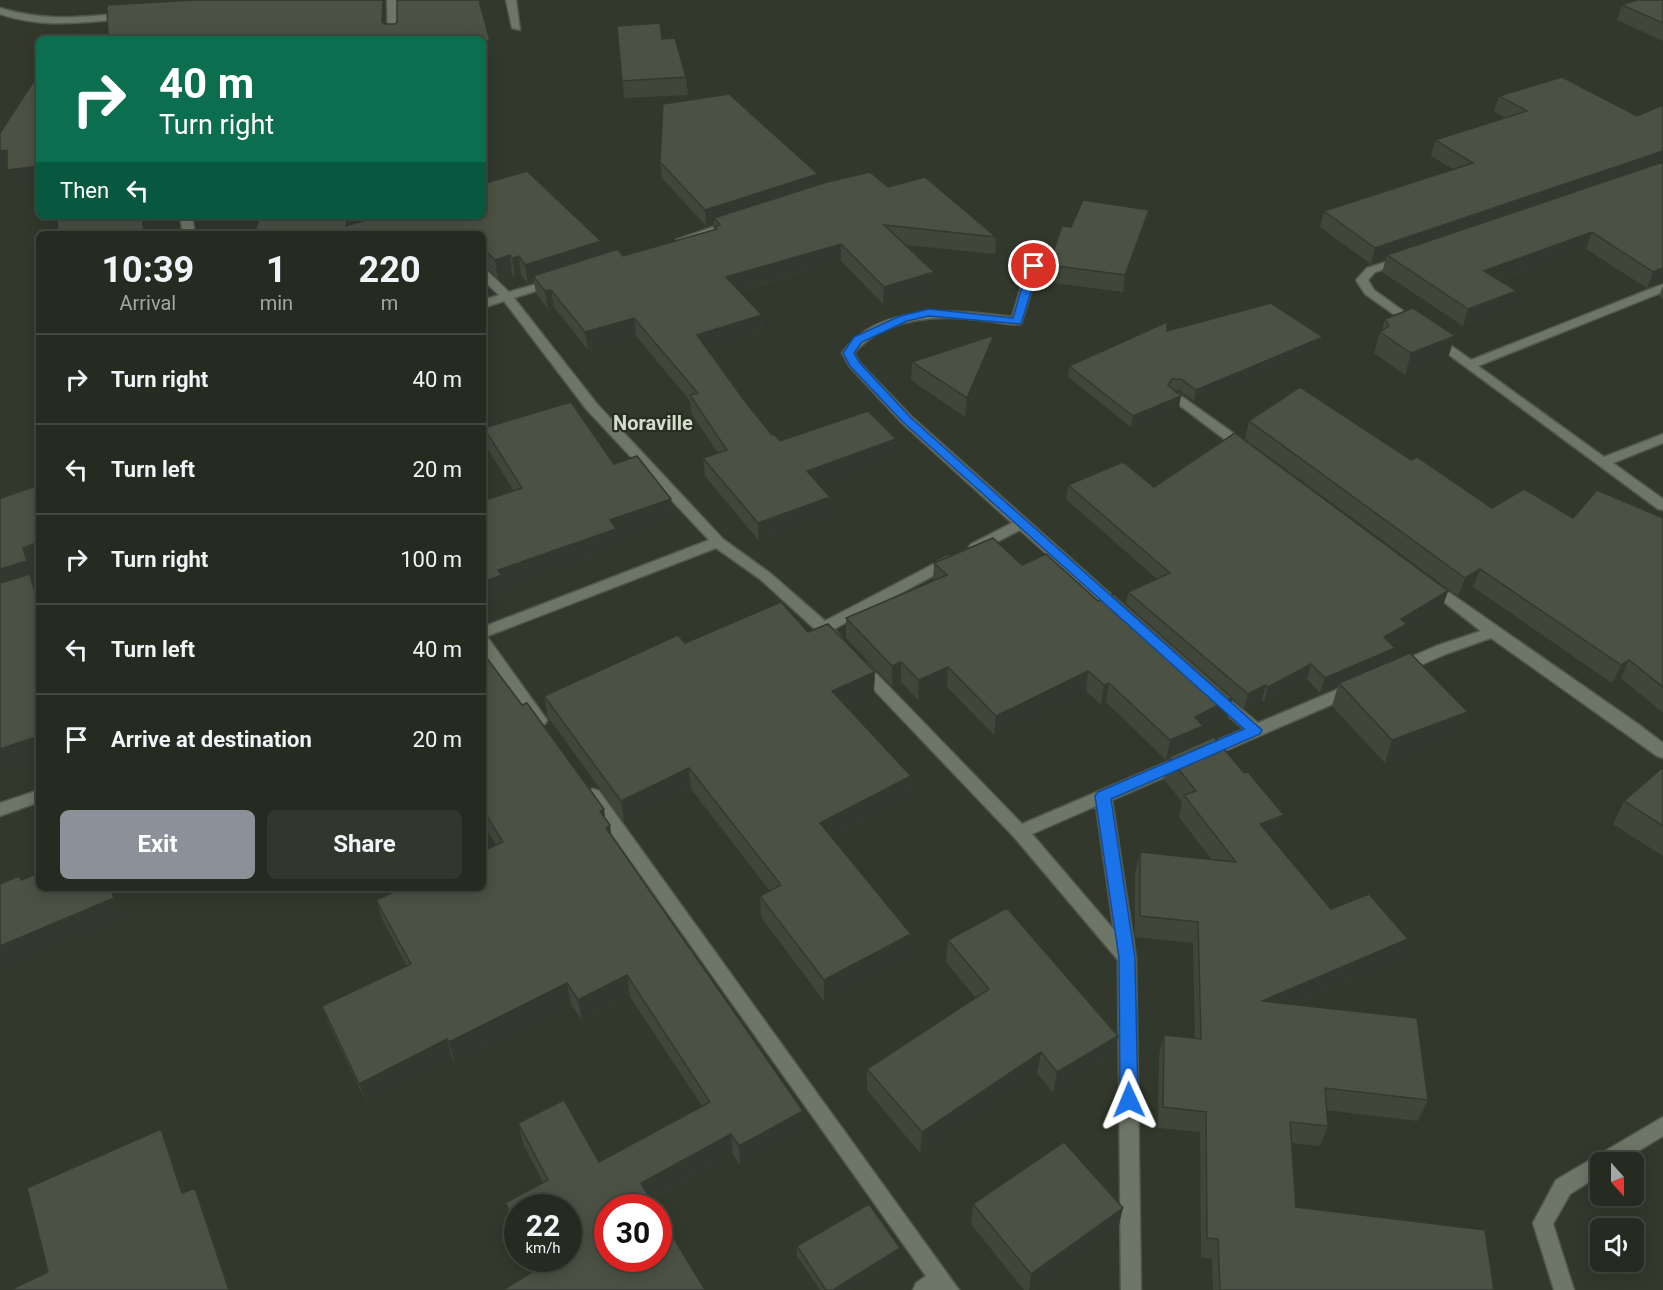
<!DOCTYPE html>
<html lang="en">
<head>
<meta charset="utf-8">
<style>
  :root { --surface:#262b21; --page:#32372e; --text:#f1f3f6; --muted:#a4a7a5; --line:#42473f; --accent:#8c9099 }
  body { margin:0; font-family:Roboto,sans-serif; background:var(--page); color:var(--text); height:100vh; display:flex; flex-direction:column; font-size:22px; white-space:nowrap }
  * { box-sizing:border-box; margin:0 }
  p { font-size:20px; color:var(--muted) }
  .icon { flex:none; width:33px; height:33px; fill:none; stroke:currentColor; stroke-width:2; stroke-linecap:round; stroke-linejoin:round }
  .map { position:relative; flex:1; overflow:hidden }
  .drawer { position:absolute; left:36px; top:231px; width:450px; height:660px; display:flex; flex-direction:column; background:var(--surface); border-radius:9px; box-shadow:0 3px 15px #0003,0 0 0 2px var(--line) }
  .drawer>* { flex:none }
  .guide { position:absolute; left:36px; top:36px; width:450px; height:183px; border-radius:9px; box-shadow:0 3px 15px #0003,0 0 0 2px var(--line); background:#0b6e4f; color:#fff; overflow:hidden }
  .needle { width:39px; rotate:159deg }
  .controls { position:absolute; left:1590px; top:1152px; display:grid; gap:12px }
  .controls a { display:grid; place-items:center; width:54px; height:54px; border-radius:9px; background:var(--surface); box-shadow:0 3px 15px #0003,0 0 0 2px var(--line); font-size:30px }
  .speed { position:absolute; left:504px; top:1194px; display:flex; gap:12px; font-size:30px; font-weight:700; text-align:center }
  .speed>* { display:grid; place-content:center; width:78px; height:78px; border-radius:50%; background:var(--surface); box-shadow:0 3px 15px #0003,0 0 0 2px var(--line); line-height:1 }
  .speed small { font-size:15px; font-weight:400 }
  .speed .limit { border:9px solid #d22; background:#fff; color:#111 }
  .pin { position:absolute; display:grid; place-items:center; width:51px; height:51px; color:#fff; margin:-26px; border:3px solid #fff; border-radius:50%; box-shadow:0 2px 6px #0007 }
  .me { position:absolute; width:66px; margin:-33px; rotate:359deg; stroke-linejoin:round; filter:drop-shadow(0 0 4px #0008) }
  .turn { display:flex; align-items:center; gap:21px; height:126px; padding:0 24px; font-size:27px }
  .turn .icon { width:78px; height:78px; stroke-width:2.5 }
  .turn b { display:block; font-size:42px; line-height:51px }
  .then { display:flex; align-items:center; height:57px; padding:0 24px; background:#0003; gap:12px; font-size:22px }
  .eta { display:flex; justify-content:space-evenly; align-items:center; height:102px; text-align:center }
  .eta b { font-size:36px; font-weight:700; line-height:42px }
  .button { display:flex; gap:12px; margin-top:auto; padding:12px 24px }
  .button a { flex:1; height:69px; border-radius:9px; background:var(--accent); color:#fff; font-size:24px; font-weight:700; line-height:69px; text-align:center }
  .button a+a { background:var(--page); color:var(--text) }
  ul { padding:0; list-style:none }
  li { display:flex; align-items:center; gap:18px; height:90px; padding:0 24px; border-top:2px solid var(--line) }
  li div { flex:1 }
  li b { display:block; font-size:22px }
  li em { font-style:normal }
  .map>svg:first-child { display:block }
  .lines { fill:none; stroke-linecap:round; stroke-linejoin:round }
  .minor-casing { stroke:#51574c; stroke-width:3 }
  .minor { fill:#6e7667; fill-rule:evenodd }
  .wall { fill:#40473a }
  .shaded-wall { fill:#343930 }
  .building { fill:#4b5244; stroke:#343930; stroke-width:1.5 }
  .route { fill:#1a73e8; stroke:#114b97; stroke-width:1.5 }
  .labels { text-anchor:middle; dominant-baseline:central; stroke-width:4.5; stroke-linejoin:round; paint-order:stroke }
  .neighbourhood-label { font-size:20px; font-weight:bold; fill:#d4ddcc; stroke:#282e22 }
</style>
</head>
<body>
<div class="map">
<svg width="1663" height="1290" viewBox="0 0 1663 1290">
  <rect width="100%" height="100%" fill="#32392c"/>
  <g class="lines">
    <g class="minor-casing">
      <path id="minor" d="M387,0H397L398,39H388Z
        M506,0H516L520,30L512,28Z
        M0,8C48,22 78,17 127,13L132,16L127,19C84,22 42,29 0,14Z
        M180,216H192L195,234H183Z
        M733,220L739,223L737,225L682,243L676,240Z
        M1039,245L1045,248L1021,324C1009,326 993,321 980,320C937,314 885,318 854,353L859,362L912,417L1125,607L1127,611L1120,616L1115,615L1020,530L981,550H971L969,547L971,544L1012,523L902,423L850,367L842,353C880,301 957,310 1012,317L1033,248Z
        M1402,257L1406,258V262L1375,272L1368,280L1374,290L1420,323L1422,326L1416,330L1365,294L1356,280L1367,268Z
        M483,270L487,271L509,292L550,280H558V284L514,298L597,404L723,539L770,573L825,621L947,557H957L959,560L957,563L834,629L842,639L835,644L830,643L760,579L716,548L485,637L488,638L547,720L545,724H533L483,653V627L709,540L587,410L504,301L483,308V300L499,295L483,280Z
        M1663,284V292L1478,366L1604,457L1663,434V443L1613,463L1663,499V510L1658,509L1429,340L1435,336L1439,337L1471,360Z
        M1174,391L1250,445L1252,448L1250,451H1240L1170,398L1168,395Z
        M1431,580L1638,724L1663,743V758L1657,756L1491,638L1446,654L1405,672H1395L1392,668L1395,664L1436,646L1481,631L1426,588L1424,585Z
        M39,583V593L0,606V596Z
        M862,663L867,664L1022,824L1244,729L1209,699L1206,695L1209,691H1219L1258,723L1348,685H1358L1361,689L1358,693L1112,800L1136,958L1141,1290H1121L1118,960L1014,837L857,672L854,668L857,664ZM1096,806L1114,930L1032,834Z
        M593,789L599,791L959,1290H913L916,1283L926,1276L587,799L585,795L587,791Z
        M39,790V802L0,816V803Z
        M1663,1117V1136L1620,1162H1600V1175L1570,1194L1553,1224L1574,1290H1554L1533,1223L1556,1180Z"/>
    </g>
    <use href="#minor" class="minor"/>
  </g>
  <path class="wall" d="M1663,0V41L1617,20L1622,5Z
    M617,26L662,39L686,77L688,95L624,98Z
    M1562,77L1663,283L1647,288L1586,249L1499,280L1511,308L1463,326L1382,272L1386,259L1371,264L1320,227L1324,211L1453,169L1431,156L1435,140L1506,118L1494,111L1499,96Z
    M660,162L818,174V185L888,187L996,237L995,254L905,245L933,290L883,304L841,261L739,291L762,315L763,333L707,350L744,400L772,435L780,441L895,457L819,484L830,497V515L759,541L705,476L703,458L718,453L691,413L690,401L636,336L588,350L554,307L548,309L536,293L534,282L528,284L521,275L515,277L512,274L498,279L489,269L483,268V234L356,223L440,217V216H483L601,241L602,254L623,256L714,230V224L706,226L662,178Z
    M1147,226L1123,292L1047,282L1049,265L1071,227Z
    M1663,286V299L1659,296Z
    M1385,319L1448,358L1405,375L1374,353L1380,332L1382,330Z
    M1167,331L1321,348L1194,401L1179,390H1173L1179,407L1131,427L1068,377L1069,366Z
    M994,335L992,353L965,417L911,380L912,362Z
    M1249,421L1411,460L1492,508L1573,518H1663V713L1621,678L1612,683L1473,587L1458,596L1245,439Z
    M484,428L614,464L671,499L673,520L617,539L618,549L505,589L506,595L483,604V501L514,491L487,448Z
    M1068,485L1154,487L1448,591L1443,605L1405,629L1402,638L1392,645L1395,648L1391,661L1468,712L1459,734L1385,763L1332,706L1338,686L1320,693L1307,679L1264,702L1262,700L1244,709L1232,698L1228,717L1202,731L1199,744L1244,773L1284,815L1278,836L1272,839L1331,909L1408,939L1400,960L1296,1005L1428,1100L1418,1121L1326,1110L1328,1126L1320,1146L1292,1143L1296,1207L1494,1290H1213L1212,1259L1201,1257L1200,1132L1158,1128L1159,1056L1164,1035L1195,1038L1193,943L1135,937V874L1140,852L1212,860L1179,817L1182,802L1164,779L1169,759L1166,760L1106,702L1101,705L1086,691L994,735L947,687L918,700L901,682L892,686L846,638V618L933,581L934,563L1022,565L1098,601L1126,605L1128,592L1157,579L1066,499Z
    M808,632L874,693L846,706L911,776L910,797L832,838L910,955L824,1001L761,917L760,896L770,891L691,789L624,822L548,717L544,696L685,643Z
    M483,653L522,705L604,809L605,818L612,837L803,1131L740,1166L733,1154L651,1200L608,1258L536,1270L529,1258H568L518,1208V1236L511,1223L505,1203L543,1182L523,1144L518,1123L599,1162L702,1106L630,997L582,1021L571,1004L455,1063L453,1060L367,1104L330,1027L322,1006L407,966L383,921L376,900L496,845L483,824Z
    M1663,768V856L1613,824L1624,801Z
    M948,940L1118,1036L1113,1057L1053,1093L1037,1073L920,1153L867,1090V1069L976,998L946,962Z
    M973,1204L1118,1229L1034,1290H1024L971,1224Z
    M797,1246L899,1258L849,1290H820L797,1256Z"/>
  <path class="shaded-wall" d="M383,0H384L386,10V39L382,22Z
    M490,41L493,58L483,59V42Z
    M7,150L14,168L0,170V151Z
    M1663,151V165L1387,255L1386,259L1371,264L1375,248Z
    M39,166V185L14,189L7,170Z
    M818,174V190L714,218V224L706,226L705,210Z
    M1149,210L1147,226L1123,292L1125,275Z
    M142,216H146L148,234H137Z
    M348,216H357L353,234L346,226Z
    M1592,232L1586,249L1479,287L1484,271Z
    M601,241L603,260L533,276L534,282L528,284L525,265Z
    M841,244V261L727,294L726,277Z
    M510,255L512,274L498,279L495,260Z
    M519,256L521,275L515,277L512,258Z
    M1663,268V283L1647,288L1653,272Z
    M934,272L933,290L883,304L884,287Z
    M551,290L554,307L548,309L545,291Z
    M1517,291L1511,308L1463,326L1468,309Z
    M762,315L763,333L698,353L697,335Z
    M634,318L636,336L588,350L585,332Z
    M994,335L992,353L965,417L967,398Z
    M1455,336L1448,358L1405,375L1411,353Z
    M1323,337L1321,348L1194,401L1196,390Z
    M1181,396L1179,407L1131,427L1133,416Z
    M896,439L895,457L807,489V471Z
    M830,497V515L759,541L758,523Z
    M671,499L673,520L617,539L618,549L505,589L506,595L483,604V582L498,570L610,520Z
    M39,542V566L33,568L36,582H34L39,594V607L0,594V569L23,548Z
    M1480,569L1473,587L1458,596L1465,578Z
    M1448,591L1443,605L1405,629L1402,638L1380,652L1384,637L1401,619Z
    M1395,648L1390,663L1339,683L1338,686L1320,693L1325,678Z
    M1629,660L1621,678L1612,683L1621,665Z
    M901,662V682L892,686V666Z
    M1311,664L1307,679L1264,702L1268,687Z
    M948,667L947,687L918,700L919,680Z
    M1088,671L1086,691L994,735L996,716Z
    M875,672L874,693L832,713V691Z
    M1109,683L1106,702L1101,705L1104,685Z
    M1266,685L1262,700L1244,709L1248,694Z
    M1232,698L1228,717L1202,731L1199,746L1169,757V759L1166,760L1170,740L1195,717Z
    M1468,712L1459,734L1385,763L1392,740Z
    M39,736V760L7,771L0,757V749Z
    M689,768L691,789L624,822L621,801Z
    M911,776L910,797L820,844V823Z
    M604,809L606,827L610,825L613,847L600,811Z
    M1284,815L1278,836L1254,846L1260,824Z
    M110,888H113L124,918L0,971V946Z
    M911,934L910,955L824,1001V980Z
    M1408,939L1400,960L1256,1022L1262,1001Z
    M627,975L630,997L582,1021L578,1000Z
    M567,983L571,1004L455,1063L449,1042Z
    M1118,1036L1113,1057L1053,1093L1057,1072Z
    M447,1039L453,1060L367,1104L359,1084Z
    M1041,1052L1037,1073L920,1153L922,1132Z
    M803,1111V1131L740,1166L739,1146Z
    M161,1129L172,1148L193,1212L182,1193Z
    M731,1134L733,1154L645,1203L641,1183Z
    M195,1188L205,1207L233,1290H229Z
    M1123,1208L1118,1229L1034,1290H1029L1031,1274Z
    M900,1248L899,1258L849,1290H833Z"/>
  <path class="building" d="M195,0H383L382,22L385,24H395L397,22V0H479L490,41L483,42V39H108L107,5Z
    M1637,0H1663V23L1622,5Z
    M660,23L662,39L675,38L686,77L622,81L617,26Z
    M39,73V166L7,170V150L0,151V133Z
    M1562,77L1637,116L1663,105V151L1375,248L1324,211L1473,163L1435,140L1527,111L1499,96Z
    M729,94L818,174L705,210L660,162L663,104Z
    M1663,162V268L1653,272L1592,232L1484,271L1517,291L1468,309L1387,255Z
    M527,171L601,241L525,265L519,256L512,258L510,255L495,260L485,250H483V234H254L260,216H348L346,226L380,216H434L435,217L449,218V216H483V184Z
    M870,172L888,187L925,177L996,237L884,225L934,272L884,287L841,244L726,277L762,315L697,335L744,400L772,435L774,434L780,441L868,411L896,439L807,471L830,497L758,523L703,458L727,450L690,395L698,393L634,318L585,332L551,290L545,291L533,276L618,249L623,256L717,229L714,227L720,225L714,218L827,182Z
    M1083,200L1149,210L1125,275L1049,265L1062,226L1071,227Z
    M57,216H142L144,233L137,234H58Z
    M1271,303L1323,337L1196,390L1181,379H1172L1168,385L1181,396L1133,416L1069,366L1167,322V331Z
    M1413,308L1455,336L1411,353L1380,332L1389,326L1385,319Z
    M994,335L967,398L912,362Z
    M1300,387L1411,460L1417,457L1492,508L1524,489L1573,518L1597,490L1663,518V687L1629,660L1621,665L1480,569L1465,578L1249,421Z
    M571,402L614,464L637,456L671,499L610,520L616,529L498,570L502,575L483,582V501L522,488L484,428Z
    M1235,433L1448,591L1401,619L1407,624L1384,637L1395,648L1325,678L1311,664L1268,687L1266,685L1248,694L1128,592L1170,573L1068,485L1123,462L1154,487Z
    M39,485V542L23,548L27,561L0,569V494L1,498Z
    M993,538L1022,565L1046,554L1098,601L1114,594L1232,698L1195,717L1203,726L1170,740L1109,683L1104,685L1088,671L996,716L948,667L919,680L901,662L892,666L846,618L947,575L934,563Z
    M30,574L39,607V736L0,749V583Z
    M781,602L808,632L828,624L875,672L832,691L911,776L820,823L911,934L824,980L760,896L781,885L689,768L621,801L544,696L678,635L685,643Z
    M483,653L522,705L527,703L604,809L600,811L610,825L606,828L803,1111L739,1146L731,1134L641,1183L656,1208H608V1258H658V1212L705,1290H503L539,1268L534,1258H568V1208H518V1226L505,1203L548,1180L518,1123L564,1100L599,1162L710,1102L627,975L578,1000L567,983L449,1042L447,1039L359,1084L322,1006L411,964L376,900L402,888H483V851L503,842L483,810Z
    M1410,653L1468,712L1392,740L1339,683Z
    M1214,737L1244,773L1248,772L1284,815L1260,824L1331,909L1369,894L1408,939L1262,1001L1417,1018L1428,1100L1325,1088L1328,1126L1290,1122L1296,1207L1485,1230L1494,1290H1220L1218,1239L1207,1238L1206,1112L1163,1107L1164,1035L1201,1039L1198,922L1140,916V852L1236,862L1184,795L1196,791L1169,757Z
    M1662,768H1663V826L1624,801Z
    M39,873V888H110L114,898L0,946V884L19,876L21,880Z
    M1007,908L1118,1036L1057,1072L1041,1052L922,1132L867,1069L989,989L948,940Z
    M161,1129L182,1193L195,1188L229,1290H10L48,1272L27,1188Z
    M1064,1142L1123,1208L1031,1274L973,1204Z
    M869,1204L900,1248L833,1290H826L797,1246Z"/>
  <path class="route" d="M1034,263L1039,266L1021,324L929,316L907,321L862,342L854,353L859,362L911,418L1262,730L1260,734L1111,799L1135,958L1138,1100L1135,1106L1129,1108L1123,1106L1120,1100L1119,958L1095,796L1098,792L1244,729L903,422L850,366L843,353L854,337L900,316L929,309L1013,318L1028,266Z"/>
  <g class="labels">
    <g class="neighbourhood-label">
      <text x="653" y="423">Noraville</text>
    </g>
  </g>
</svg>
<div class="controls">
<a><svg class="needle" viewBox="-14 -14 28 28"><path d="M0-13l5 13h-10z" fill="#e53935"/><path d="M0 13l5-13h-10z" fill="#a4a7a5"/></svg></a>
<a><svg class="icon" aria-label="sound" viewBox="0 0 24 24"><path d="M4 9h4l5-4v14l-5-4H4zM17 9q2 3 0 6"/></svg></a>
</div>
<div class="speed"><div>22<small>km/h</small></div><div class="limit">30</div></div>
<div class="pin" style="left:1034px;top:266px;background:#d93025"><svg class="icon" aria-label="arrive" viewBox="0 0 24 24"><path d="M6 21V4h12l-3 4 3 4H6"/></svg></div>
<svg class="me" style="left:1129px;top:1100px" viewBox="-20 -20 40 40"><path d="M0-17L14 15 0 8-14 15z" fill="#1a73e8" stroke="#fff" stroke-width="4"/></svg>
<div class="guide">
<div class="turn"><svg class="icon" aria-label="right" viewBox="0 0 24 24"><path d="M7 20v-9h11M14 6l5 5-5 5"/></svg><div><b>40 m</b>Turn right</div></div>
<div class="then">Then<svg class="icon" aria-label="left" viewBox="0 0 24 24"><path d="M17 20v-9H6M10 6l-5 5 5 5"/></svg></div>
</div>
<section class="drawer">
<div class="eta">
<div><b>10:39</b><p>Arrival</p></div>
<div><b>1</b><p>min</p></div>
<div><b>220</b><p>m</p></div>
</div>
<ul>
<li><svg class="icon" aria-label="right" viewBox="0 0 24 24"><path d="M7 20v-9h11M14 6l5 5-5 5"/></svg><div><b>Turn right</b></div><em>40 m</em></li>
<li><svg class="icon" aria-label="left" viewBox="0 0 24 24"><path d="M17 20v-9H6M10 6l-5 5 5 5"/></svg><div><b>Turn left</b></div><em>20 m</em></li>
<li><svg class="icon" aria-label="right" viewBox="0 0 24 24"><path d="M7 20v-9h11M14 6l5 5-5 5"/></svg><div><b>Turn right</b></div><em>100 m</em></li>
<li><svg class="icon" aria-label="left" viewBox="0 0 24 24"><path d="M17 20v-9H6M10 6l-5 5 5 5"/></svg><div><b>Turn left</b></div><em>40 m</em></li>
<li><svg class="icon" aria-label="arrive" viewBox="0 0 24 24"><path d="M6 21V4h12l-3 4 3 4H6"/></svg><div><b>Arrive at destination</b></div><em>20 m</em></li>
</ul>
<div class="button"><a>Exit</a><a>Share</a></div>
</section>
</div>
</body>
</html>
